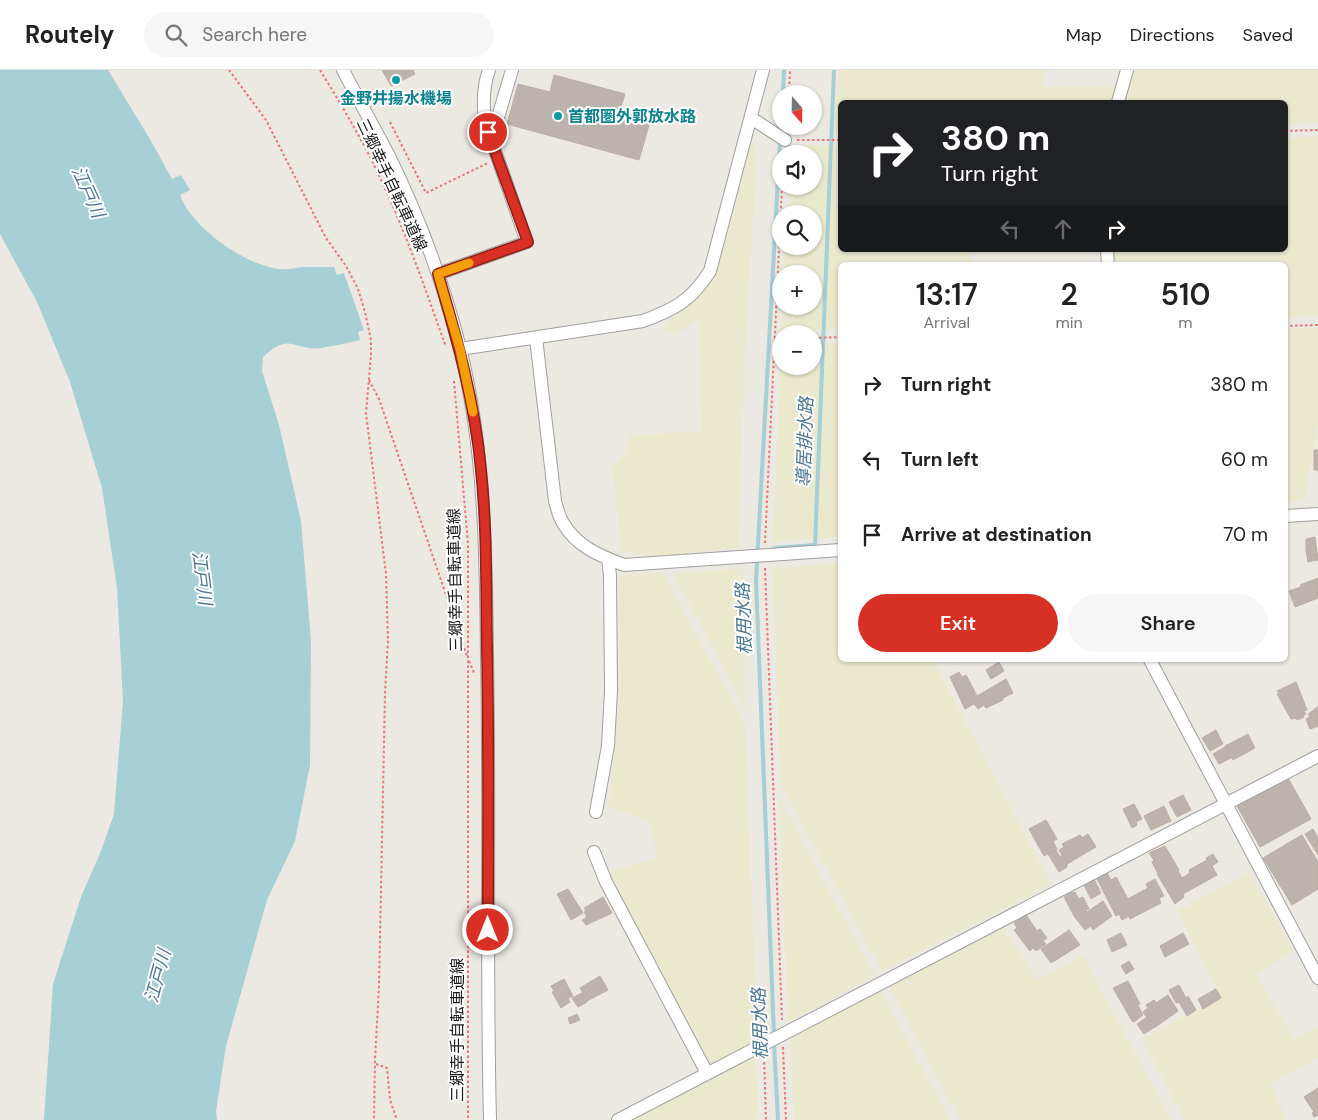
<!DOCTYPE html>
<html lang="en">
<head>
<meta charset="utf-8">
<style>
  :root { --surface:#fff; --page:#f6f6f6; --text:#222; --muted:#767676; --line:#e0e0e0; --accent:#d93025 }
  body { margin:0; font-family:"DM Sans","Noto Sans JP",sans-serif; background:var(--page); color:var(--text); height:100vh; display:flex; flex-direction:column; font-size:19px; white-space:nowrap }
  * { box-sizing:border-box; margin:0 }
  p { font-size:16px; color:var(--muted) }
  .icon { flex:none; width:28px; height:28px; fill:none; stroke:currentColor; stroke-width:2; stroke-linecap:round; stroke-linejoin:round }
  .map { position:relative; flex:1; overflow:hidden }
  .side { position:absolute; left:838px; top:192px; width:450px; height:400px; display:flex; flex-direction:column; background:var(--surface); border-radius:8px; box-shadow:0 1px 4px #0004 }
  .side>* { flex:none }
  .hud { position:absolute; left:838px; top:30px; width:450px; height:152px; border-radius:8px; box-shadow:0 1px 4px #0004; background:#202124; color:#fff; overflow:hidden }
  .needle { width:32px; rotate:160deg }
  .buttons { position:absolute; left:772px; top:15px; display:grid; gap:10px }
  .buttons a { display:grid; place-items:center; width:50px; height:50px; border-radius:50%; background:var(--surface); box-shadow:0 1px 4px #0004; font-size:25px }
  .pin { position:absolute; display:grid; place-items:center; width:42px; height:42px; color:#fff; margin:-21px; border:2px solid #fff; border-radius:50%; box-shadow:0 1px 5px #0007 }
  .me { position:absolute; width:55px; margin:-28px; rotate:0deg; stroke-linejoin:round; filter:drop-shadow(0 0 4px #0008) }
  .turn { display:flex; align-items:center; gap:18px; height:105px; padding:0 20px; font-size:22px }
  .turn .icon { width:65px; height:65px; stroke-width:2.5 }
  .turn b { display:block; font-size:35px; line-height:42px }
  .lanes { display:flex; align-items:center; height:48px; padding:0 20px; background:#0003; justify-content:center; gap:25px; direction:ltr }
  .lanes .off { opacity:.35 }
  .eta { display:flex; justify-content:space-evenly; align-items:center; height:85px; text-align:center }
  .eta b { font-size:30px; font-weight:600; line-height:35px }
  .button { display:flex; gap:10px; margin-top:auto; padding:10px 20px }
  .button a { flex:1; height:58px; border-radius:30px; background:var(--accent); color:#fff; font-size:20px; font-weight:600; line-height:58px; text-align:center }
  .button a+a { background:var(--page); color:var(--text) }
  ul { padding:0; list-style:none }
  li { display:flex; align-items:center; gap:15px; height:75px; padding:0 20px }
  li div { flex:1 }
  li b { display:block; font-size:19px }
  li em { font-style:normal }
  header { display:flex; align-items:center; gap:30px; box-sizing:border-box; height:70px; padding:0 25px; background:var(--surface); border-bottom:1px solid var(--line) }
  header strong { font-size:24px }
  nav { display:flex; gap:28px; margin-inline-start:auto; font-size:18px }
  .search { width:350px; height:45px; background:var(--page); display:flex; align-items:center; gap:12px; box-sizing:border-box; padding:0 18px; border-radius:28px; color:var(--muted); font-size:19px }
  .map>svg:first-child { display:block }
  .farmland { fill:#eae9ce }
  .water { fill:#a6d0d6 }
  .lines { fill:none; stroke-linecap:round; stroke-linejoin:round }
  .stream { stroke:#a6d0d6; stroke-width:4 }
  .building { fill:#bcb3af; stroke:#bcada6 }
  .minor-casing { stroke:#9f9f9f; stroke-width:14 }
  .path { stroke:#ed7372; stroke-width:2; stroke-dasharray:2.5 2.5; stroke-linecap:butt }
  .minor { stroke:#fff; stroke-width:12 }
  .route-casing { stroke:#8d1f18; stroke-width:12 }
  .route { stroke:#d93025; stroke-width:9 }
  .slow { stroke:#f59e0b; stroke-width:9 }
  .culture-dot { fill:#0f9aa8; stroke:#fff; stroke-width:2 }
  .labels { text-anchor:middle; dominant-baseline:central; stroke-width:4; stroke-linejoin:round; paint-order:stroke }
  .culture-label { font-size:16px; font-weight:bold; fill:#0d838f; stroke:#fff }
  .street-label { font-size:16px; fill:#1b1b1b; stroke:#fff }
  .water-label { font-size:18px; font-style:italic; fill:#4b7794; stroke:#fff }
</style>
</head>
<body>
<header>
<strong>Routely</strong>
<div class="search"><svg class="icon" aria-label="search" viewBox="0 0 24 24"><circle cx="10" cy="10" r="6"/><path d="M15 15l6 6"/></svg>Search here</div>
<nav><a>Map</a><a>Directions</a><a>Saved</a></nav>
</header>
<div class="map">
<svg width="1318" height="1050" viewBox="0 0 1318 1050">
  <rect width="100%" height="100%" fill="#ece8e2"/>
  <path class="farmland" d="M838,0H1045L1042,17H1115L1111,32H840V64L835,65Z
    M1134,0H1318V53L1285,54V32H1125Z
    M1318,66V246L1285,248V195H1113L1112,180H1285V68Z
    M753,68L756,99L745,280L738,478L649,487L621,479L613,398L626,381L629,365L702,361L699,249L677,264H664L665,254L670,249L691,235L706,217L718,198Z
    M840,75V180H969L974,195H840V259L781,261L782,236H814V204H784L785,176H814V144H787L789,116H814V84H791V76Z
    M1318,258V351L1304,431L1285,433V259Z
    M840,273V467L773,472L781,278V296H814V274Z
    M840,493V590H933L1051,814L882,901L780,713L773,499Z
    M743,498L745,639L673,503Z
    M663,503L745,654L757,971L711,994L607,801L658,788L650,752L608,737L620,632V506Z
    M779,728L875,905L788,952Z
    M1249,802L1294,881L1257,904L1294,970L1318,956V988L1271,1014L1286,1050H1184L1142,968L1221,927L1178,841Z
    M1002,855L1037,909L1083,886L1171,1050H960L888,915Z
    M880,919L950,1050H794L790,968Z
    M756,984L759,1050H631Z"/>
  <path class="water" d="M0,0H108L151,71L172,109L181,105L190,120L180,125C192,158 245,195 279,199C287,200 295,198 303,197C313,197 323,197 334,197L337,205L344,203L364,260L358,262L360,270C347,273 334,276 321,278C292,281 291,261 263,287L262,301L279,355L301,451L311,571L310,695L295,771L267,830L226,976L216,1041L217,1050H44L53,914L81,827L101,781L114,744L123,631L117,518L102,418L70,312L37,232L0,164Z"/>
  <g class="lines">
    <path class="stream" d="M783,24L784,0
      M780,64L781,47
      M774,478L815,475L834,0
      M774,965L756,511L780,71
      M774,972L778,1050"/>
  </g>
  <path class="building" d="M382,0H413L415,4L391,16Z
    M554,5L625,24L620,40L651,48L639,90L507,54L518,14L550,22Z
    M1314,380H1318V400H1314Z
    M1315,467L1318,490L1308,492L1306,480V469Z
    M1318,508V528L1295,537L1289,521L1301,517L1300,515Z
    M999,592L1004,601L991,609L986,600Z
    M959,602L962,607L966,605L977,626L1006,609L1013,623L1003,628V630L986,638L984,635L978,639L974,634L965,639L950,607Z
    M1296,612L1307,640L1304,641L1306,644L1303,645L1304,647L1297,650L1296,648L1291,649L1277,624L1279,623L1277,621Z
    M1318,637V656L1310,659L1306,649L1310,647L1308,644Z
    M1216,660L1223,674L1210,681L1202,668Z
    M1248,664L1255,678L1233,690L1225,676Z
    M1225,677L1231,688L1219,694L1213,684Z
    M1288,708L1311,749L1260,777L1237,736Z
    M1183,725L1191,740L1177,747L1169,732Z
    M1134,734L1142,749L1136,752L1137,755L1132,758L1123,739Z
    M1164,736L1171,751L1151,760L1144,746Z
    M1046,750L1057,769L1053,771L1057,779L1044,786L1029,759Z
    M1313,759L1318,768V785L1305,764Z
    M1088,764L1096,777L1067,794V797L1059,802L1048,784L1056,780L1060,787L1062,785L1059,780L1064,777L1062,774L1080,765L1082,768Z
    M1302,765L1318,792V819L1292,835L1263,788Z
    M1165,776L1179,800L1178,801L1182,808L1190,803L1189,800L1207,790L1206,788L1213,784L1218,792L1212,796L1217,805L1183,824L1184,827L1175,834L1157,804H1158L1152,792L1154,790L1149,783Z
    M1106,801L1111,810L1116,807L1128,829L1148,818L1146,814L1155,809L1164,826L1159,828L1161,833L1130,849L1129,846L1122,850L1119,844L1116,846L1096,807Z
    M1094,809L1101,823L1091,829L1084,815Z
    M568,819L583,843L571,850L557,824Z
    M1072,822L1073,823L1075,822L1079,829L1083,827L1089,839L1086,840L1087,842L1103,831L1112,846L1093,860L1091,856L1085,860L1074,846L1064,827Z
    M603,827L612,843L586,855L582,850L587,847L584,842L586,841L584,838Z
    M1026,845L1037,861L1040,859L1047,868L1043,871L1046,874L1036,881L1033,878L1030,881L1014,860L1017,858L1014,853Z
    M1069,860L1080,875L1051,893L1041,879Z
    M1121,863L1127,875L1112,882L1107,870Z
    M1183,863L1189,874L1165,887L1160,876Z
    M1129,891L1134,899L1126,904L1121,896Z
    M600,906L608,920L587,931L580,918Z
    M564,909L573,926L568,928L570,932L561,938L552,922L554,921L551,916Z
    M1128,911L1140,934L1138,935L1143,945L1134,952L1132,951L1113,918Z
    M1179,915L1186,928L1188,926L1196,940L1187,946L1179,932L1176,933L1169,920Z
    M1216,919L1221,928L1203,939L1198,929Z
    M582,923L587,932L578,937L572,928Z
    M1168,925L1178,941L1154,958L1143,942L1148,938L1146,935L1154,930L1156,933Z
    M577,944L580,950L570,954L568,948Z
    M1146,948L1153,958L1144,964L1137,954Z
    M1318,1018V1045L1314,1047L1312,1043L1314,1042L1304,1027Z"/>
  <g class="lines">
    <g class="minor-casing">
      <path id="minor" d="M343,0C358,29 374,57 389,86C419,147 443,212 460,278C485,379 486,482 487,585C490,740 486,895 490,1050
        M1118,32L1127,0
        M751,48L785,70
        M491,71L512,0
        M1107,180L1108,195
        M438,204L527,172L485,52C483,35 483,16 489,0
        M536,268L555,431C557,438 559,447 563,453C576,476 600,486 624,495L840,480
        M460,279L643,251C675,239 691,231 710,201L763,0
        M1285,446L1318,444
        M1150,590L1318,908
        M596,742L608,676L611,621L610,505L608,489
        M594,782L606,812L707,1003
        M618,1050L1318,686"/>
    </g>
    <path class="path" d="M229,0L266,50L326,168L346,196L358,219L365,242L371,270V285L366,343L386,504L388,569L385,624L379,917L375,989L374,1050
      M320,0C339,31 357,61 373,93C402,152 424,215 446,277
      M789,24L790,0
      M390,52L426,123L488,93
      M1285,61L1318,60
      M797,70H840
      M1285,256L1318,255
      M774,268H781
      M814,268L840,267
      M369,310L379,329L467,586
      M454,311L468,474V1050
      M765,473L782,116
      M765,498L782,950
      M469,591L475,605
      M783,977L786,1050
      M764,987L766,1050
      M376,994L387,998L390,1030L397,1050"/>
    <use href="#minor" class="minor"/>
  </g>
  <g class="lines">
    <g class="route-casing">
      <path id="route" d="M488,62L528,172L438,204C457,269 475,333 481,400C487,458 486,518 487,577C489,671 488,766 488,860"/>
    </g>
    <use href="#route" class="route"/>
    <path class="slow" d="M469,193L438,204L460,279L473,342"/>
  </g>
  <g class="culture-dot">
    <circle cx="396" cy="10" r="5"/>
    <circle cx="558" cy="46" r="5"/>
  </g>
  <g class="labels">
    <g class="culture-label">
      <text x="396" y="28">金野井揚水機場</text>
      <text x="568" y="46" text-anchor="start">首都圏外郭放水路</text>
    </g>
    <g class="street-label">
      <text transform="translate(392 115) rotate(65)">三郷幸手自転車道線</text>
      <text transform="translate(455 510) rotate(-91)">三郷幸手自転車道線</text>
      <text transform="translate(457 960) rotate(-90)">三郷幸手自転車道線</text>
    </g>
    <g class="water-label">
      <text transform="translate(88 122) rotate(66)">江戸川</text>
      <text transform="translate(805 372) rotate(-88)">導居排水路</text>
      <text transform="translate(202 508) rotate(83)">江戸川</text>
      <text transform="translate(744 549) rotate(-92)">根用水路</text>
      <text transform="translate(158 906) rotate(-75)">江戸川</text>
      <text transform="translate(760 954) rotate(-92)">根用水路</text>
    </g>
  </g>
</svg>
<div class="buttons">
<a><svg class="needle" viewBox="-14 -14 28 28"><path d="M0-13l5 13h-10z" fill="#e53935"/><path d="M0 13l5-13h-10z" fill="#767676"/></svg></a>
<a><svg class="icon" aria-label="sound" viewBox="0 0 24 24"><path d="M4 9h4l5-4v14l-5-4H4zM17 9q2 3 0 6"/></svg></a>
<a><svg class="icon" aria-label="search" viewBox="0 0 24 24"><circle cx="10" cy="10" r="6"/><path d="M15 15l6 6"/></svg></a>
<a>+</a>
<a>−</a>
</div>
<div class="pin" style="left:488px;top:62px;background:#d93025"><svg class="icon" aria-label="arrive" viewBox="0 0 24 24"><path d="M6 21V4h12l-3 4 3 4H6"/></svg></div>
<svg class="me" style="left:488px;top:860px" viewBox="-20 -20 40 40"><circle r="17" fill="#d93025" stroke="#fff" stroke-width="3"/><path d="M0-11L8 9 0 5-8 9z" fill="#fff"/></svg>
<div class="hud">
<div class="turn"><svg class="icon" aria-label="right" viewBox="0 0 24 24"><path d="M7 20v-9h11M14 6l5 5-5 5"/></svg><div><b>380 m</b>Turn right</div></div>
<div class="lanes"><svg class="icon off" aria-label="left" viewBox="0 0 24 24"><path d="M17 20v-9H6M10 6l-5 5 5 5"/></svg><svg class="icon off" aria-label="ahead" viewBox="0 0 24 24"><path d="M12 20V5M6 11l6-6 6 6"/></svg><svg class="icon" aria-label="right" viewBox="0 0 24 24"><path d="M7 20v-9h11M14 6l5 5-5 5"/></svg></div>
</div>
<section class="side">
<div class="eta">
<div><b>13:17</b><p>Arrival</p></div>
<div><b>2</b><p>min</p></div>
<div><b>510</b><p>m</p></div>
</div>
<ul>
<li><svg class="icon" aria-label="right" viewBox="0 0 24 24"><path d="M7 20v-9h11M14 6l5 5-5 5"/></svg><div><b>Turn right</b></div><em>380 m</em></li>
<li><svg class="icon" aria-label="left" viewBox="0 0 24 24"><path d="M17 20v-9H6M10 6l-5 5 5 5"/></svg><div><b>Turn left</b></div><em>60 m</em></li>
<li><svg class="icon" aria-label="arrive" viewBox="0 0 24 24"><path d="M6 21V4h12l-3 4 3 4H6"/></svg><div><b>Arrive at destination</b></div><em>70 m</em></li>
</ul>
<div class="button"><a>Exit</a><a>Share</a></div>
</section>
</div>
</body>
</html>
